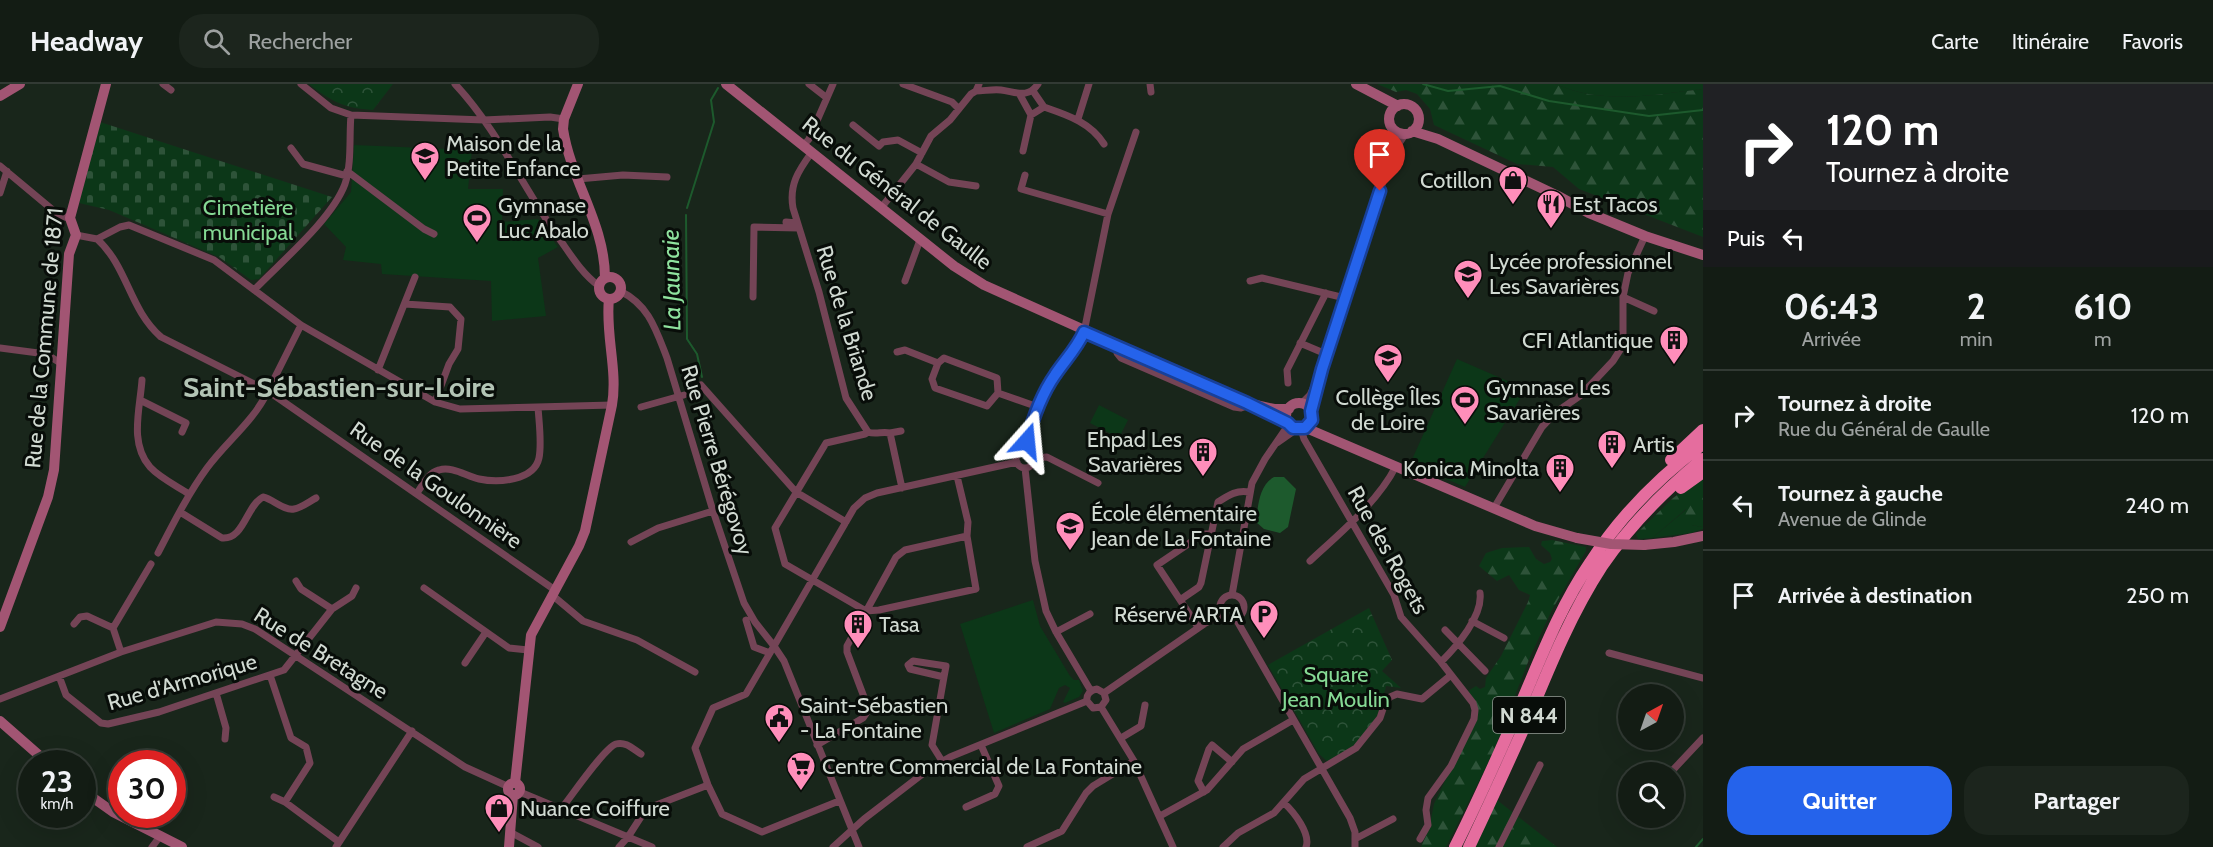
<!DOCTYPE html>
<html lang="fr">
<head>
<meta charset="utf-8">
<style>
  :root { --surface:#131c14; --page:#1c251d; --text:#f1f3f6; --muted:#9da1a0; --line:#323a34; --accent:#2563eb }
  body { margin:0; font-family:Cabin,sans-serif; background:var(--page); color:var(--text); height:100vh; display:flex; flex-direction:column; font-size:22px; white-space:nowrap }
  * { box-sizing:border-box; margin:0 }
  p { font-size:20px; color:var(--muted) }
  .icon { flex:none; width:33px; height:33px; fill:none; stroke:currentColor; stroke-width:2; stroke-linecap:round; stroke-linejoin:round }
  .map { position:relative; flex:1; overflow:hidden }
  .sheet { display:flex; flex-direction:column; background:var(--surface); width:510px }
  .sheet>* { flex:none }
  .top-card { background:#202124; color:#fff; overflow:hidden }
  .needle { width:39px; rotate:40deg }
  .buttons { position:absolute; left:1618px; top:600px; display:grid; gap:12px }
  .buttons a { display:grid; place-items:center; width:66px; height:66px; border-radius:50%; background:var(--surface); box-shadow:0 6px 24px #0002,0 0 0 2px var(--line); font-size:30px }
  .speed { position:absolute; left:18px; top:666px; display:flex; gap:12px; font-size:30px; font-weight:700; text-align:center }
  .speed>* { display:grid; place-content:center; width:78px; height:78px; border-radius:50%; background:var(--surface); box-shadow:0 6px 24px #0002,0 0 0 2px var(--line); line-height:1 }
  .speed small { font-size:15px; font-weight:400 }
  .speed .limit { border:9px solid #d22; background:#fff; color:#111 }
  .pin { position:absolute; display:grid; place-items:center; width:51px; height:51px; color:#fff; margin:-62px -26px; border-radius:50% 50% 50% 0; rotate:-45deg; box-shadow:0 0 6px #0007 }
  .pin .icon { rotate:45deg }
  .me { position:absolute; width:66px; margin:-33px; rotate:18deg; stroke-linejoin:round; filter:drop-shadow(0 0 4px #0008) }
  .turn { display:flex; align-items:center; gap:21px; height:126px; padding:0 24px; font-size:27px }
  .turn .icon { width:78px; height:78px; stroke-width:2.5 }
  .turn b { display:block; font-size:42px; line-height:51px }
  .then { display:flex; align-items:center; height:57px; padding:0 24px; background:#0003; gap:12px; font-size:22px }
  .eta { display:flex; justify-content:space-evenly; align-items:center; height:102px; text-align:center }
  .eta b { font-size:36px; font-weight:800; line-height:42px }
  .primary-button { display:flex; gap:12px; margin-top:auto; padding:12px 24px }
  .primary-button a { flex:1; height:69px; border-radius:24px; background:var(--accent); color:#fff; font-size:24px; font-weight:800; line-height:69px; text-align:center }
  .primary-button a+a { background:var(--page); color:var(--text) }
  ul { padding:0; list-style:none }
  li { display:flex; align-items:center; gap:18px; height:90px; padding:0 24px; border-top:2px solid var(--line) }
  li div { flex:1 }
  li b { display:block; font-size:22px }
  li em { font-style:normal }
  header { display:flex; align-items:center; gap:36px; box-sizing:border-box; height:84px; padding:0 30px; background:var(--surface); border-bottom:2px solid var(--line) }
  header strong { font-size:28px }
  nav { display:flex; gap:33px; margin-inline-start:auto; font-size:21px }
  .search { width:420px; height:54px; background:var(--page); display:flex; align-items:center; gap:15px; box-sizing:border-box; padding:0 21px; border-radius:24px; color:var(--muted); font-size:22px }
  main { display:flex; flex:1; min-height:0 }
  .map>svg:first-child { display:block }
  .grass { fill:#0c3718 }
  .forest { fill:url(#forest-firs) }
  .cemetery { fill:url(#cemetery-stones) }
  .park { fill:url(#park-crowns) }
  .water { fill:#1d5a2d }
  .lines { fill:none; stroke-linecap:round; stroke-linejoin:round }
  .stream { stroke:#1d5a2d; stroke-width:2 }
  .street { stroke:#744456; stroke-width:7 }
  .secondary { stroke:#a25573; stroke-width:10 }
  .highway { stroke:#e56d9e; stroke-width:12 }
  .secondary-bridge { stroke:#a25573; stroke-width:10 }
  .route-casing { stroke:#184099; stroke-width:15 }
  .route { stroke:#2563eb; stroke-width:10 }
  .labels { text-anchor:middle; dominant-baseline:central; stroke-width:6; stroke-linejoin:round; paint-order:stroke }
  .shield { fill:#080d09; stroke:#959c96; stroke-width:1.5 }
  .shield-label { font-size:21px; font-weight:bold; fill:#d1dad2 }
  .poi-label { font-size:22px; fill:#d1dad2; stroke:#080d09; text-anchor:start }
  .street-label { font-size:22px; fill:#d1dad2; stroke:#080d09 }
  .park-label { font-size:22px; fill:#85d994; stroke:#080d09 }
  .water-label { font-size:24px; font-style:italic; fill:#8fe39e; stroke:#080d09 }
  .district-label { font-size:28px; font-weight:bold; fill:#b3c4b5; stroke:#080d09 }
</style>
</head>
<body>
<header>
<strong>Headway</strong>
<div class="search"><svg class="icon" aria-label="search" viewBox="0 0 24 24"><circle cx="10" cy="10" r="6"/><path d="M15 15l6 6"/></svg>Rechercher</div>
<nav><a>Carte</a><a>Itinéraire</a><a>Favoris</a></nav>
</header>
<main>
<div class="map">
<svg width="1703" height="763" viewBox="0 0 1703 763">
  <defs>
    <pattern id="forest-firs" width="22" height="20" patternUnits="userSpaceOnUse" patternTransform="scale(1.5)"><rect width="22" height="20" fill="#0c3718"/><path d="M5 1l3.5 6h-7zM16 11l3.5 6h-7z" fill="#2e5339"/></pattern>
    <pattern id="cemetery-stones" width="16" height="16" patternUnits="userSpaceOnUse" patternTransform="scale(1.5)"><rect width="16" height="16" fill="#0c3718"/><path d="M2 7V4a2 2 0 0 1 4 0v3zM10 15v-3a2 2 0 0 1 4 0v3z" fill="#2e5339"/></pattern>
    <pattern id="park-crowns" width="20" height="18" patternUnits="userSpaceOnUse" patternTransform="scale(1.5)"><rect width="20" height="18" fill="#0c3718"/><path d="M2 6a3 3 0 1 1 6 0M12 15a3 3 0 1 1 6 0" fill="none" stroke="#2e5339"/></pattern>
  </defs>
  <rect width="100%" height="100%" fill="#19261b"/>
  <path class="grass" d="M1555,0H1703V5C1653,11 1603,21 1555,0Z
    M354,61L472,66L468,105H503L502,138L538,135L558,163L538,174L546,232L492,237L491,197L382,190L381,180L343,176L346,163L324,140L351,108Z
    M1457,275L1526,305L1465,403L1410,380Z
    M1099,321L1128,336L1119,354L1090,339Z
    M1688,424L1692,441L1703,443V445L1691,449L1652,454Z
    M1033,516L1040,542L1070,592L1074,596H1079L1083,607L1079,613L1065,619L1063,618L1070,604L1065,601L1059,604L1050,625L994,649L960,540Z"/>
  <path class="forest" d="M1377,0H1555C1603,21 1653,11 1703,5V153L1579,105L1553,83L1517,80L1434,41L1430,25L1417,10L1406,6L1396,8Z
    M1703,393V443L1692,441L1685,434L1686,425L1652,454L1638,455L1636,450L1673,414Z
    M1552,456L1586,463V467L1552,526L1530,573L1492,671L1446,763H1421L1429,745L1434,720L1477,630L1474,615L1468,607L1476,602L1480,605L1485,603L1486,594L1501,572L1528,518L1530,511L1519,506L1509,491L1497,497L1479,482L1486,469L1502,464L1529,463L1536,475L1544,480L1550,478L1552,475L1550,469L1541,461L1542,457Z
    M1497,716L1557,763H1471Z"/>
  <path class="cemetery" d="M100,38L332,113L259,195L251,196L219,173L109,126L79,119Z"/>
  <path class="park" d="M309,0H393L373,26C344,24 332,18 309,0Z
    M1369,524L1392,576L1382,587L1401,604L1386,602L1380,629L1356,660L1328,678L1319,670L1268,581Z"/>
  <path class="water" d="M1274,393H1284L1296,405L1288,443L1280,449L1264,445L1256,438C1258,422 1259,401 1274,393Z"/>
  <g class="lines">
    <path class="stream" d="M1423,0L1448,7L1500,2L1549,17L1649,32L1703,26
      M687,124L714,38L711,16L718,4
      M686,131L687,255L697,270L702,293
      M1696,763L1703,755"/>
    <path class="street" d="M163,0L171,6
      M301,0L331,24L351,31L484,36L550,33L564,35
      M455,0C499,47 525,108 563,160C574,176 584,191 599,202
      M809,0L827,14
      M903,0L952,18L959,25
      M1150,0L1151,8
      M976,7C984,7 993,5 1001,6C1016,8 1028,15 1038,0
      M1020,11L1031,31L1044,23L1033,7
      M1044,23C1067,31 1090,38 1104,60
      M1078,35L1089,0
      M853,41L879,62L883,58L898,56L922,69
      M803,62L809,55L833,0
      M291,64L303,80L347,92
      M1023,67L1031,31
      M812,68C798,87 789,101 793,124L819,208L846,314L868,348
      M1392,68L1394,45
      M916,80L949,98L976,102
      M0,82L60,132L70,134
      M347,87L424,145L434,150
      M1025,91L1021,105L1108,130
      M578,95L623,91L667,93
      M0,109L7,87
      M881,124L916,80L931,52L950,36L971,10L976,7L979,0
      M786,138L797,139
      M76,151L97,155L120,143L129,141L214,176L301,241L435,318L460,325L612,321
      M97,155C128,183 129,225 161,253L268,307C254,337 226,358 207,384C188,410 173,440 158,469
      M905,197L920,156
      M1250,197L1262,194L1345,214
      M255,205C282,177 332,135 345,100C352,79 349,52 351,31
      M620,207C649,221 656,246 667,274L713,427L744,519L755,538L774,562L746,610L713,624L695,664L708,701L722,730L762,748L839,717
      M753,213L754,143L799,144
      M1623,213L1654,227
      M405,220L450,223L461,235L458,265L449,280L435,318
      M301,241L268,307L555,506
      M1300,259L1326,270
      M1120,263L1117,269L1121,274L1234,323L1241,324L1250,321
      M0,264L46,270L62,280
      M897,268L905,266L938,279
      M944,274L997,294L998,309L987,322L935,304L932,295L938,279Z
      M378,286L415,193
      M142,296C140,325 129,359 150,383C160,394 177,402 189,410
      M1288,299L1287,286L1326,209
      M701,301L796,408L846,438
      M998,309L1038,323
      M140,316L186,339L182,348
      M1301,320L1310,311L1322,285L1392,70L1406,49
      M641,323L684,311
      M1311,327L1318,301
      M1301,345L1304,355L1394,511L1401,533L1441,578L1473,619L1475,626L1474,635L1451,682L1428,714L1426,726L1428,741L1420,755
      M868,348L865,350L826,359L775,444L785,480L866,527L879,526L976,505L967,452
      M868,348C876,351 882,347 890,349L902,404
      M890,349L901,347
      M1277,359L1297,345
      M1016 375a9 9 0 1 1 18 0a9 9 0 1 1-18 0Z
      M1026,367C1025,360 1028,355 1029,348C1035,328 1043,308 1055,291C1065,277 1077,264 1084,248L1108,130L1136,48
      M1034,374L1047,373L1098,399
      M1025,384L1035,477L1046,527L1056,548L1091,607
      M417,409C423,401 428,389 439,386C452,382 466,392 479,395C498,399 534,397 539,374C542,359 539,339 538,323
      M1494,424L1542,343L1555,329L1581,311L1613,277L1620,266L1623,256V213L1628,189L1645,152
      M180,428L222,454C244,456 246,422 263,413C273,415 284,427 294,425C301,424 310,417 316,414
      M631,458L658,444L713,427
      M1310,477C1339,450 1378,418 1396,382
      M296,497L301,505L332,525
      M424,504L509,564L528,566
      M1220 523a12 12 0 1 1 24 0a12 12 0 1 1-24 0Z
      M552,511L583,537L637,556L695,588
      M1232,511L1252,399L1265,375L1289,340
      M1180,516L1199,503L1201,499L1218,418C1229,411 1236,406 1249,408
      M1236,535L1350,734L1355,748V763
      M746,536L754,563L770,569
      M1472,537L1504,554
      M74,540L80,533L87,532L113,544
      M1198,543L1157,481L1203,450H1210
      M1445,546L1485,587
      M1056,548L1090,530
      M121,568L113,544L151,480
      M1609,569L1703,594
      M1441,578C1457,562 1483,532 1480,509
      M465,579L486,548
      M270,591L291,654L306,663L310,679L285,718
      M59,592L66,611L101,639L108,640L159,628L284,586L332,525L352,512L356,504
      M216,609L226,644L225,655
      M1104,609L1204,540L1223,530
      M0,615L121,568L216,538L242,540L255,545L465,683L509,703
      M1087,617L1093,624L1101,623L1106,616L1104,609
      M1087,617C1086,611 1090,606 1097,605L1104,609
      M1101,623L1134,677L1173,763
      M1121,654L1141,642L1145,621
      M817,661L863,634L867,628V621L847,568V562L896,473L905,466L967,452L968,438L957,392
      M942,677L932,661L944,593L946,582L913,577L908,581L910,585L944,593
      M1671,688L1703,654
      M520,708L652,763
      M1204,708L1198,697L1209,665L1212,661L1232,678
      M274,713L285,718L339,758
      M1284,719C1294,728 1311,750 1306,763
      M966,723L995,710L999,702L981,661
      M561,725C571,713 604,664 616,660C626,657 634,666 641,670
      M1160,732L1207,706L1243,665L1293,636
      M510,748L538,763
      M1355,755L1393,735
      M152,763L161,751
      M336,763L412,647
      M619,763L628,753L646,725L708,701
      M833,763L864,735L929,685L950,673L1087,617
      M859,763L784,577L774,562L854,424L865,414L877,409L1017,378
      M1027,763L1062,747L1086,709L1093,702L1134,677
      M1223,763L1238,749L1274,729L1304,695L1356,664L1380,634L1385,619L1390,613L1397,610L1422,615L1451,591
      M1499,763L1540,681"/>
    <path class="secondary" d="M578,0L564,35L563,45C571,97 605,140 605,194
      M726,0L954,182L984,201L1247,319L1274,325H1289
      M1356,0L1398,22
      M0,12L20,0
      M1389 35a15 15 0 1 1 30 0a15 15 0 1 1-30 0Z
      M1412,47L1438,55L1558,112L1589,129L1645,152L1703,171
      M599 204a11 11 0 1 1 22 0a11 11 0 1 1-22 0Z
      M1286 332a13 13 0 1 1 26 0a13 13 0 1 1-26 0Z
      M1260,327L1288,339
      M1306,344L1535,442L1577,454
      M1644,461L1674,458L1703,452
      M0,543L48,413L54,386L69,170L76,151L70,134L106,0
      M0,637L49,680
      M508 705a6 6 0 1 1 12 0a6 6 0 1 1-12 0Z
      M515,699L531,551L579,462L585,447L612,321C618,286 605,250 609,215
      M82,706L113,728L182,763
      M509,763L513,711"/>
    <path class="highway" d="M1671,376L1703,346
      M1681,404L1703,388
      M1455,763C1478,717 1499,670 1520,622C1541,573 1560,523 1590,479C1620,432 1659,393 1703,360
      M1469,763C1490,719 1510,675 1530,630C1551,579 1572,528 1602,482C1630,441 1665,406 1703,375"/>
    <path class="secondary-bridge" d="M1577,454L1611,460L1644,461"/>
  </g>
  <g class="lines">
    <g class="route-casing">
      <path id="route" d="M1027,357C1033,334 1041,311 1055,291C1065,276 1077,264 1084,248L1247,319L1288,339L1293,344H1305L1312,336L1311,327L1322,285L1380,107"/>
    </g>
    <use href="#route" class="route"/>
  </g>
  <defs>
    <g id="school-pin" transform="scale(1.5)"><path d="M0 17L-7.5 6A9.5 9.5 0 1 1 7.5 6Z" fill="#ff8eba" stroke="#080d09"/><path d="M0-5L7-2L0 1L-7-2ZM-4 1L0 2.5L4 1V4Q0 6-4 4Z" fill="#111"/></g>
    <g id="shop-pin" transform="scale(1.5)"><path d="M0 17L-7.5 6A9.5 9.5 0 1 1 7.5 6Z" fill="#ff8eba" stroke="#080d09"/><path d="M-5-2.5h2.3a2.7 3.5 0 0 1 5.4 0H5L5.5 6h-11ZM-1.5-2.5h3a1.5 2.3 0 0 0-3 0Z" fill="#111"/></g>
    <g id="restaurant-pin" transform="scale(1.5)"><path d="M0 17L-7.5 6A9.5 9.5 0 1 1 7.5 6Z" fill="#ff8eba" stroke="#080d09"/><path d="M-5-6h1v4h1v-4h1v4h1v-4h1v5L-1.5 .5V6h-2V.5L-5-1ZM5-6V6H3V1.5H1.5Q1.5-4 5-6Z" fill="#111"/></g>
    <g id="stadium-pin" transform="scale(1.5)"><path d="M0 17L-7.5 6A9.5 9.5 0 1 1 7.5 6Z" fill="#ff8eba" stroke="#080d09"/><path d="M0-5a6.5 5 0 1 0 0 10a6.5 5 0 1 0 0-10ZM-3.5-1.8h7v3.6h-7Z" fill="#111"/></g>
    <g id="building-pin" transform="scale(1.5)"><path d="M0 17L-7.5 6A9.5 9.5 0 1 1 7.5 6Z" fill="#ff8eba" stroke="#080d09"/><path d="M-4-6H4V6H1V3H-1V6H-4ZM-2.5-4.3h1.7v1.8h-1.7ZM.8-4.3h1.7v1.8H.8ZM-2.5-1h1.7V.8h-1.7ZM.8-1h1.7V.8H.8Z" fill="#111"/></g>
    <g id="parking-pin" transform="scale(1.5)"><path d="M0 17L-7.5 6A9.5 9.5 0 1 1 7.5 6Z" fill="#ff8eba" stroke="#080d09"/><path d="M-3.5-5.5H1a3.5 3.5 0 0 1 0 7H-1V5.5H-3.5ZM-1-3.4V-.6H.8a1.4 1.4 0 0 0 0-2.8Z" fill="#111"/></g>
    <g id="civic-pin" transform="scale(1.5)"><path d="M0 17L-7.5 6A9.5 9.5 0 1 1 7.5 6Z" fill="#ff8eba" stroke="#080d09"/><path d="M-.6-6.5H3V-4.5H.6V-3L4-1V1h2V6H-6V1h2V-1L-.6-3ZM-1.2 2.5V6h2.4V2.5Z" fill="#111"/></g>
    <g id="supermarket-pin" transform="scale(1.5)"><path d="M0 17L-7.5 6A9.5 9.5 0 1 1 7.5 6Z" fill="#ff8eba" stroke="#080d09"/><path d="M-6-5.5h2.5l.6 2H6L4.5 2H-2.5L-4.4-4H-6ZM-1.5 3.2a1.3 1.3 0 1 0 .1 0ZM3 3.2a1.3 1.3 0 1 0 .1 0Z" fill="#111"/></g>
  </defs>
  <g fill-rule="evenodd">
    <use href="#school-pin" x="425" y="72"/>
    <use href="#shop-pin" x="1513" y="96"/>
    <use href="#restaurant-pin" x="1551" y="120"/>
    <use href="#stadium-pin" x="477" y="134"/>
    <use href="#school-pin" x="1468" y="190"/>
    <use href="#building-pin" x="1674" y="256"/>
    <use href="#school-pin" x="1388" y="274"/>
    <use href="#stadium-pin" x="1465" y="316"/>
    <use href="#building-pin" x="1612" y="360"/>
    <use href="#building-pin" x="1203" y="368"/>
    <use href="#building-pin" x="1560" y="384"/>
    <use href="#school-pin" x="1070" y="442"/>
    <use href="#parking-pin" x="1264" y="530"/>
    <use href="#building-pin" x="858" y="540"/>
    <use href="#civic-pin" x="779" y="634"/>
    <use href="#supermarket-pin" x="801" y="682"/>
    <use href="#shop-pin" x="499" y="724"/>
  </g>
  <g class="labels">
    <rect class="shield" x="1493" y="613" width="72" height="36" rx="4.5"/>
    <g class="shield-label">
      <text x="1529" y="631">N 844</text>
    </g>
    <g class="poi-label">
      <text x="446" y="59">Maison de la<tspan x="446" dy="25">Petite Enfance</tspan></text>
      <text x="1492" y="96" text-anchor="end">Cotillon</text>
      <text x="1572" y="120">Est Tacos</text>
      <text x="498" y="121">Gymnase<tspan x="498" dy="25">Luc Abalo</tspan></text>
      <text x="1489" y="177">Lycée professionnel<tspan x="1489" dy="25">Les Savarières</tspan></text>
      <text x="1653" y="256" text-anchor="end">CFI Atlantique</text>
      <text x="1486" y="303">Gymnase Les<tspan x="1486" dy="25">Savarières</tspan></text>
      <text x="1388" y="313" text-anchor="middle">Collège Îles<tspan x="1388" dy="25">de Loire</tspan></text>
      <text x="1182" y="355" text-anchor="end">Ehpad Les<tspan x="1182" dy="25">Savarières</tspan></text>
      <text x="1633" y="360">Artis</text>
      <text x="1539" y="384" text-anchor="end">Konica Minolta</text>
      <text x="1091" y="429">École élémentaire<tspan x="1091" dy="25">Jean de La Fontaine</tspan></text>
      <text x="1243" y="530" text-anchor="end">Réservé ARTA</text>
      <text x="879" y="540">Tasa</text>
      <text x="800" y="621">Saint-Sébastien<tspan x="800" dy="25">- La Fontaine</tspan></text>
      <text x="822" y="682">Centre Commercial de La Fontaine</text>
      <text x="520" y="724">Nuance Coiffure</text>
    </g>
    <g class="street-label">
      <text transform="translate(897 109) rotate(38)">Rue du Général de Gaulle</text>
      <text transform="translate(847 239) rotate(73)">Rue de la Briande</text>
      <text transform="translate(44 254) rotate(-85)">Rue de la Commune de 1871</text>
      <text transform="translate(717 376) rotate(73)">Rue Pierre Bérégovoy</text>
      <text transform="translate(436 401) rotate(35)">Rue de la Goulonnière</text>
      <text transform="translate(1388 466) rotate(61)">Rue des Rogets</text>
      <text transform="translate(321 569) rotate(32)">Rue de Bretagne</text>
      <text transform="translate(182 598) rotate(-16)">Rue d'Armorique</text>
    </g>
    <g class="park-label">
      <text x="248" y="123">Cimetière<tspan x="248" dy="25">municipal</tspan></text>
      <text x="1336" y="590">Square<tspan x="1336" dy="25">Jean Moulin</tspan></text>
    </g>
    <g class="water-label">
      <text transform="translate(671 196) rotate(-91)">La Jaunaie</text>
    </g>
    <g class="district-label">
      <text x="339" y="303">Saint-Sébastien-sur-Loire</text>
    </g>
  </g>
</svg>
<div class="buttons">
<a><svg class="needle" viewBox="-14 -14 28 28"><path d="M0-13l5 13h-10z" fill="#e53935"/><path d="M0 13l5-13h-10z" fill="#9da1a0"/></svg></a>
<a><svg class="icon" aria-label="search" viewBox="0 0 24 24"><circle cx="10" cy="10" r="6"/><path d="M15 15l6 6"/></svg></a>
</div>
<div class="speed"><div>23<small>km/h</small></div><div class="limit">30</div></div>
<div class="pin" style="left:1380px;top:107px;background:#d93025"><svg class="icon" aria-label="arrive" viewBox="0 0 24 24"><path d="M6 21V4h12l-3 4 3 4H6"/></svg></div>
<svg class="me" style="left:1027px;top:357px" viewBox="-20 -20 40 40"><path d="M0-17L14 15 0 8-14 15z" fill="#2563eb" stroke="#fff" stroke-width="4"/></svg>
</div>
<section class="sheet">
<div class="top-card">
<div class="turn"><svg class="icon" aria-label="right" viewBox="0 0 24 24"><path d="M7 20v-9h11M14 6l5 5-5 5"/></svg><div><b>120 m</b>Tournez à droite</div></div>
<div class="then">Puis<svg class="icon" aria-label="left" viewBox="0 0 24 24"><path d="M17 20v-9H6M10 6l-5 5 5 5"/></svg></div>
</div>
<div class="eta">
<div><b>06:43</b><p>Arrivée</p></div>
<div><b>2</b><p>min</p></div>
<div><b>610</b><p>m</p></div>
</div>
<ul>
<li><svg class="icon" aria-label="right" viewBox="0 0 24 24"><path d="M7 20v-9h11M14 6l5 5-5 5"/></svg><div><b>Tournez à droite</b><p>Rue du Général de Gaulle</p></div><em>120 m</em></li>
<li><svg class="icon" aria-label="left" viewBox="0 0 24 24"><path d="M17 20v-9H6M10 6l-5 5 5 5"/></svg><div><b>Tournez à gauche</b><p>Avenue de Glinde</p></div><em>240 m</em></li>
<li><svg class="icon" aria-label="arrive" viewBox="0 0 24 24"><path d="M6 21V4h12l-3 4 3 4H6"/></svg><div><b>Arrivée à destination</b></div><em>250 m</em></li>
</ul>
<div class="primary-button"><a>Quitter</a><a>Partager</a></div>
</section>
</main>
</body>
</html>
